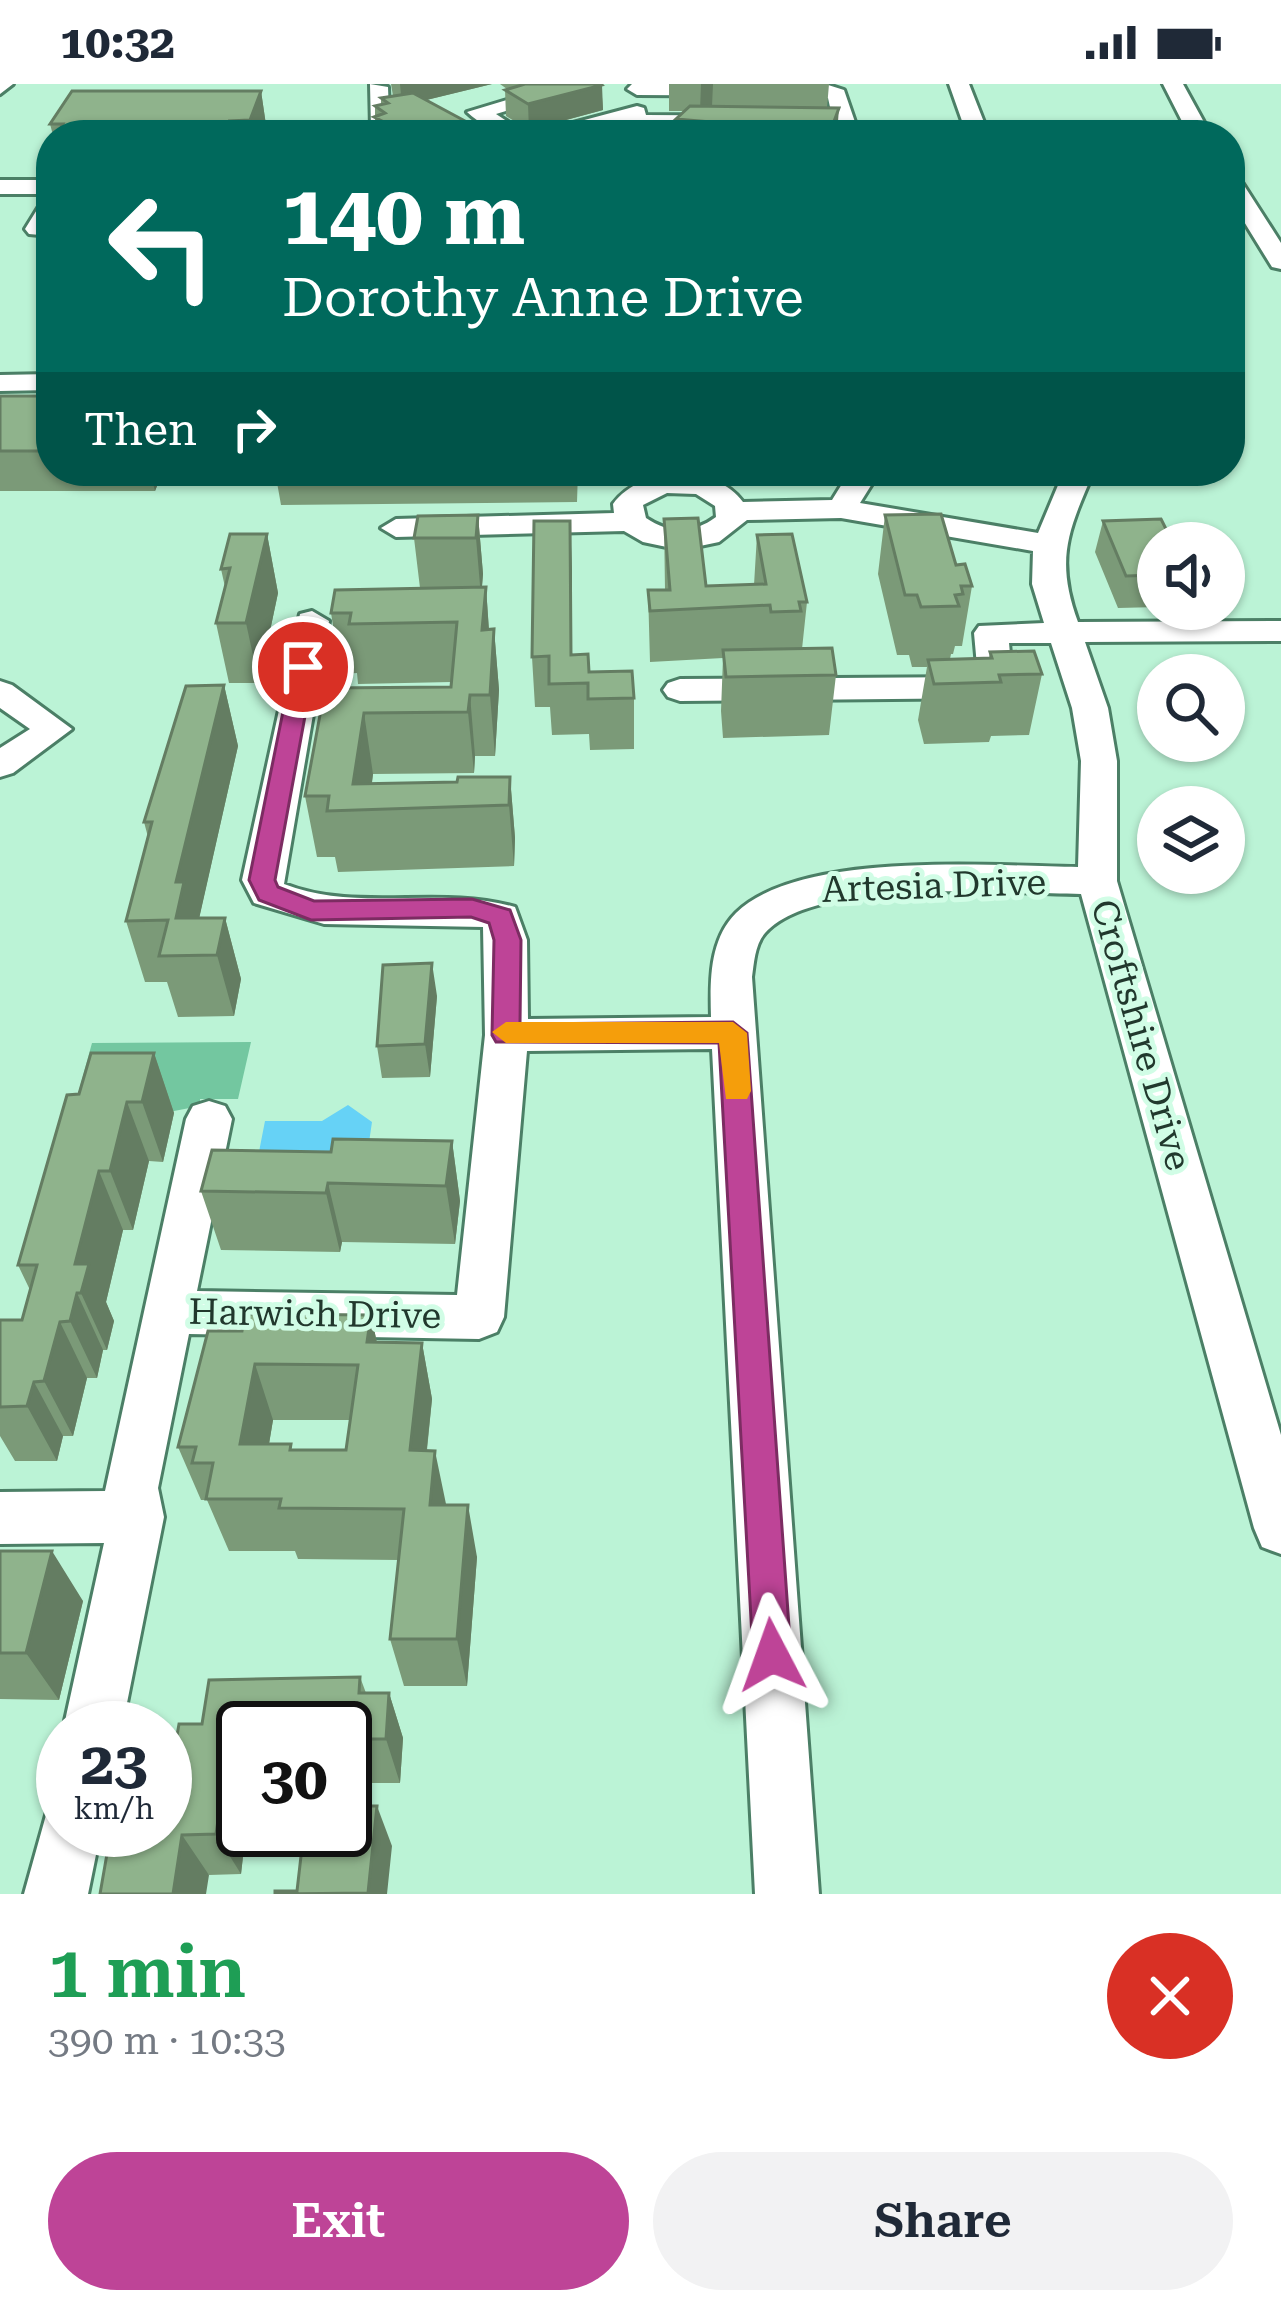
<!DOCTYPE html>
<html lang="en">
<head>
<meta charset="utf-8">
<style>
  :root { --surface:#fff; --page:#f2f2f3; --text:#1f2937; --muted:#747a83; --accent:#be4497 }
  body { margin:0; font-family:"Roboto Serif",serif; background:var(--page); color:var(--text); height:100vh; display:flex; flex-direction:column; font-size:45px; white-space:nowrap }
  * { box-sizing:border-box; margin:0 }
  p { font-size:39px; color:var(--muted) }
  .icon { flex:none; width:66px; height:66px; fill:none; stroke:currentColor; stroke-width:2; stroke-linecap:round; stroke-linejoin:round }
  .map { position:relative; height:1810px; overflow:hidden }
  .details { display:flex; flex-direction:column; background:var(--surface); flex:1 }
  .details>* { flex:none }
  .top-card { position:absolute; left:36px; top:36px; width:1209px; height:366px; border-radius:48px; box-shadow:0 3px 9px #0004; background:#00695c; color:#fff; overflow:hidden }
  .controls { position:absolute; left:1137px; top:438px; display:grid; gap:24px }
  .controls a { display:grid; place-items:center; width:108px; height:108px; border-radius:50%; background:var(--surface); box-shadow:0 3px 9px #0004; font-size:60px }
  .speed { position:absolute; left:36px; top:1617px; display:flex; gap:24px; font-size:60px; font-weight:700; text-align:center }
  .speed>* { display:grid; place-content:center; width:156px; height:156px; border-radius:50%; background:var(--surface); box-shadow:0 3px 9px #0004; line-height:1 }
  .speed small { font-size:30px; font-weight:400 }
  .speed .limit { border:6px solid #111; border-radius:18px; background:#fff; color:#111 }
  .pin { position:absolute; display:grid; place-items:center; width:102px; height:102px; color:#fff; margin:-51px; border:6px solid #fff; border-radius:50%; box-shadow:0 3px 12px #0007 }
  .me { position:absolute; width:132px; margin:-66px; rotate:356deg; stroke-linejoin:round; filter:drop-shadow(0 0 9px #0008) }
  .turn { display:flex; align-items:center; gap:42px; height:252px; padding:0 48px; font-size:54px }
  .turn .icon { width:156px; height:156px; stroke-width:2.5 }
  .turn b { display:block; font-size:84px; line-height:102px }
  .then { display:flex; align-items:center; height:114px; padding:0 48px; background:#0003; gap:24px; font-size:45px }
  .round { display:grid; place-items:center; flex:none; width:126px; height:126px; border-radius:63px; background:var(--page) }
  .head { display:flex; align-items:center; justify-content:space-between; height:204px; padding:0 48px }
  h1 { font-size:72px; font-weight:600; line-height:90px; color:#1e9e55 }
  .cta { display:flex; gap:24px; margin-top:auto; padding:24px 48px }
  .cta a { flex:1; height:138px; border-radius:72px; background:var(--accent); color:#fff; font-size:48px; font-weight:600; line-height:138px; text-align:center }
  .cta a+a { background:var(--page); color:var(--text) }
  .status { display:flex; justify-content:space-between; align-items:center; height:84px; padding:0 60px; background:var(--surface); direction:ltr }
  .status svg { height:33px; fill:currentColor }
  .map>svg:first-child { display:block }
  .green { fill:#73c7a0 }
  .water { fill:#66d2f6 }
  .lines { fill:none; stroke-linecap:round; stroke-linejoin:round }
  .minor-casing { stroke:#4b7f66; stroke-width:6 }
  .minor { fill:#fff; fill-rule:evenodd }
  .wall { fill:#7b9a78; fill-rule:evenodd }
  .shaded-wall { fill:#647d62 }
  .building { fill:#8fb38c; stroke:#647d62; stroke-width:3; fill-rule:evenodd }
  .route { fill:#be4497; stroke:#7c2c62; stroke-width:3 }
  .slow { fill:#f59e0b }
  .labels { text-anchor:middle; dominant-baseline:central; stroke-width:10; stroke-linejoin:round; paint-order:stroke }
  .street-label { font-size:36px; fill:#21382d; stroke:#d1fde6 }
</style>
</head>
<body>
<div class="status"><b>10:32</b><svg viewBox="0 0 49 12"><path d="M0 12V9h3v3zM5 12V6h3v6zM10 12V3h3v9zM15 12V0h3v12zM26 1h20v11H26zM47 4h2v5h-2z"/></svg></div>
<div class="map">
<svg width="1281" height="1810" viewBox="0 0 1281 1810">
  <rect width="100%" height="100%" fill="#bbf3d6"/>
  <path class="green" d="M251,958L238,1015H200V1022L174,1027L73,1028L92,959Z"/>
  <path class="water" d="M348,1021L372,1038L366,1079L257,1078L265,1037H322Z"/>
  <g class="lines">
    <g class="minor-casing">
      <path id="minor" d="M0,0H13L0,10Z
        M370,0L388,3L389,30L415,25L426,31L415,37L371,44Z
        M560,0H594L496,30L528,51L637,22L644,24L646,31L832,32L828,14L823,12L637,11L627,5L632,0H825L844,6L855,38L844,44L638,43L628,36C576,49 510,69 467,28Z
        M949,0H969L989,51H967Z
        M1163,0H1183L1211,51H1189Z
        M1230,90L1238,92L1281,159V185L1272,183L1230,115Z
        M0,96H51V110H0Z
        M51,114V152L29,150L25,145L43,116Z
        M51,290V306L0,307V291Z
        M850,387H880L860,419L1038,449L1064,387H1094C1068,447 1055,475 1078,538L1281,537V557L1085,558L1108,624L1117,677V797L1281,1351V1470L1262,1463L1254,1444L1081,810C1007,809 815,793 765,849C755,860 754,879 752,893L819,1810H755L712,965L527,967L504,1233L497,1248L479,1255L189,1250L158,1404L164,1433L122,1644L63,1646L104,1459L0,1460V1408L105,1407L186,1035L193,1022L209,1017L225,1022L232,1035L197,1207L457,1211L485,951L483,843L324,840L254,819L242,796L300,530L312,527L329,537L284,800C357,829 439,801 515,823L527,856L528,935L711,933C710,898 709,856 736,829C801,766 992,782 1078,783L1081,677L1072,624L1051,559H1009L1013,603L1008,610L996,614L680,617L668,613L663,606L668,599L680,595L978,593L974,549L979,542L1044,539L1032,500L1033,467L841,434L747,436L719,458L681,466L643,458L624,447L396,453L381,444L396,435L614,429L613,420C641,382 714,379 743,418L832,416ZM667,409L696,410L715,422L716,433C693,450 670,450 646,434L643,421Z
        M0,597L12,601L72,645L13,689L0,693V664L30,645L0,624Z
        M63,1718V1746H101L88,1810H24L48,1724Z"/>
    </g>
    <use href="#minor" class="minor"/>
  </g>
  <path class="wall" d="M391,0H492L426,16L491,51H369L368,47L375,45V22L381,21V14L393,12Z
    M500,0H601L603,26L529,46L506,32L505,6L507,5Z
    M669,0H829L827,24L837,51H676V35L685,27H669Z
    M261,7L266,41L262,51H53L50,40Z
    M0,312H51V387H163L155,407H0Z
    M275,387H578L577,418L281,421Z
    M478,431L483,490L482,503H486L489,546L494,545L499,606L495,672H475L474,689L373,690L372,699L457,698L510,693L515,754L514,782L338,788L335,773H317L305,712L325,604L451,603V598L358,600L357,589L341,590L331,529L420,504L414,454Z
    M885,431L956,481L972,502L962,562H955L953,570H951L950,575L989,574L990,568L1042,590L1029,651L991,652L989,658L924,660L918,636L927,583H912L909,571H897L878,490Z
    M664,435L706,502L754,501L757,451L807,518L802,565L836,591L829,651L723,654L721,627L723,574L650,578L648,506H665Z
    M570,437L572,571L589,588L634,614V665L590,666L589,650L552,651L550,623H535L532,573Z
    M1103,437L1158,459V523L1118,524L1095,468Z
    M267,450L278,509L259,599H229L216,539L225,503L221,485Z
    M224,601L238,662L199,834H225L241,895L234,932L178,933L167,898H145L126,837L148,753L144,738Z
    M437,912L430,993L382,994L377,962Z
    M154,969L174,1029L163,1078L149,1077L133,1146H123L106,1218L114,1237L107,1266H103L97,1294H87L73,1352H63L57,1377H15L0,1352V1236H22L30,1206L18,1181L79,1010Z
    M452,1057L460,1117L455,1160L342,1158L340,1168L221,1166L201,1107L331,1068Z
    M371,1231L377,1259H422L432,1315L427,1366L445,1421L477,1473L467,1602H404L390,1555L399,1476L298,1475L295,1467H229L207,1416H201L178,1363L242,1247ZM273,1336H350L346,1366H293L269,1360Z
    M0,1467L83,1517L59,1616L0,1615Z
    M360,1593L366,1609H389L403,1654L400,1699H372L371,1708L345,1709V1644H243V1746H246L241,1790L209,1791L142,1747L175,1663L202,1640Z"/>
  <path class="shaded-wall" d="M400,0H492L402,22Z
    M701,0H713L712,22L700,27Z
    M602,1L603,26L529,46L528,20Z
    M261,7L266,41L262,51H252L250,36Z
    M839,24L837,51H830V48Z
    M229,37L231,51H221Z
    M150,387H163L155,407Z
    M478,431L483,490L481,513L476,454Z
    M570,437L572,486V599Z
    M267,450L278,509L259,599L246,539Z
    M486,503L490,563L482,546Z
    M494,545L499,606L495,672L490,611Z
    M224,601L238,662L197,844L176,834V798Z
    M470,611L475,672L474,689L468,628Z
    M364,629L373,690L368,725L353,700Z
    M510,693L515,754L514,782L509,721Z
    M225,834L241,895L234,932L217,871Z
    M432,879L437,912L430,993L425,960Z
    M154,969L174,1029L163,1078L142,1018Z
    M127,1018L149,1077L133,1146L110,1087Z
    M452,1057L460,1117L455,1160L446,1102Z
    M99,1087L123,1146L106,1218L114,1237L107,1266L81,1209L75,1180Z
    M328,1099L342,1158L340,1168L326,1109Z
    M77,1209L103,1266L97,1294L70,1237Z
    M371,1231L383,1287L367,1258Z
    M60,1238L87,1294L73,1352L44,1297Z
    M422,1259L432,1315L421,1420L410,1366Z
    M255,1280L273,1336L260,1413L240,1360Z
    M34,1298L63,1352L57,1377L27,1322Z
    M435,1367L446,1420L441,1472L430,1421Z
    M468,1421L477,1473L467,1602L457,1555Z
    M52,1467L83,1517L59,1616L26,1569Z
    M389,1609L403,1654L400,1699L386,1655Z
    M356,1655L372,1699L371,1708L355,1665Z
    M228,1668L243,1696V1746H246L241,1790L216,1750Z
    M377,1722L392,1762L387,1810H368Z
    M182,1751L209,1791L206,1810H173Z"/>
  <path class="building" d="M525,0H601L602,1L528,20L505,6Z
    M72,7H261L250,36L229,37L221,51H74L75,49H58L63,40H50Z
    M413,9L491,51H377L368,47L388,40L374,33L385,29L375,22L388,19L381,14Z
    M690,22L839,24L830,48L676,35Z
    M0,312H51V367H0Z
    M941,430L956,481L965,480L972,502H961L963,510L955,511L959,522L921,523L917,511H905L885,431Z
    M478,431L476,454H414L418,432Z
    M698,434L706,502L766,500L757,451L792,450L807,518H799L801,527L771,528L770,521L650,527L648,506H670L664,435Z
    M1161,435L1173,459H1158V491L1126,492L1103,437Z
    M534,437H570L571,571L588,570L589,588L632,587L634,614L588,615V599L549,600V572L532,573Z
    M230,450H267L246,539H216L230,484L221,485Z
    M486,503L482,546L494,545L490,611H470L468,628L364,629L353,700L457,698L458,693H510L509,721L327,727L329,712H305L325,604L451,603L457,538L349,540L351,529H331L335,506Z
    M832,564L836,591L726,593L723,566Z
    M1034,567L1042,590L999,591L1001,598L934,600L928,576L992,574L990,568Z
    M224,601L176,798H184L176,834H225L217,871L159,872L168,836L126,837L152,738H144L186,602Z
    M432,879L425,960L377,962L383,881Z
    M91,969H154L142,1018H127L110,1087H99L75,1180H89L81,1209H77L70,1237L60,1238L44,1297L34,1298L27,1322L0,1323V1236H22L37,1181H18L67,1011L79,1010Z
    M333,1055L452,1057L446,1102L328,1099L326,1109L201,1107L212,1066L331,1068Z
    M245,1230L371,1231L367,1258L422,1259L410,1366L435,1367L430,1421H468L457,1555H390L404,1425L279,1424L281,1415H206L213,1379H192L196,1363H178L208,1247H242ZM255,1280L358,1281L346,1366H290L291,1360H240Z
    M0,1467H52L26,1569H0Z
    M360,1593L359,1609H389L386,1655H356L355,1665H345V1644H243V1667L228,1668L216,1750L182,1751L173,1810H100L111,1747L165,1746V1663H175L179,1640H202L209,1596Z
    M345,1722H377L368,1809L275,1810V1807H297L304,1746H345Z"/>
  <path class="route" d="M303,576L314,583L275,796L278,803L314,817L472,815L510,826L521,856L520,940L733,938L747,949L791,1571L785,1584L772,1590L759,1584L753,1571L719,959L496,958L492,951L494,856L489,839L471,833L311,836L259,816L249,796L292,583Z"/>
  <path class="slow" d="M506,938H733L747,949L751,1007L747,1015H726L719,959H506L492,948Z"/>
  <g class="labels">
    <g class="street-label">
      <text transform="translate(934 802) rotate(-2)">Artesia Drive</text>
      <text transform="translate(1141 951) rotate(74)">Croftshire Drive</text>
      <text transform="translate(315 1230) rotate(1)">Harwich Drive</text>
    </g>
  </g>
</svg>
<div class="controls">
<a><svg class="icon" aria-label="sound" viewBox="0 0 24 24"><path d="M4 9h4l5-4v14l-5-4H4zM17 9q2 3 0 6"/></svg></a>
<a><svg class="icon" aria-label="search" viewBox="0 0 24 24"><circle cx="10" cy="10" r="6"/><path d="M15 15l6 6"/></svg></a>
<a><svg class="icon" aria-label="layers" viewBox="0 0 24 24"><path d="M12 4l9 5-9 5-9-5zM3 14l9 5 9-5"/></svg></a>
</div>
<div class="speed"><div>23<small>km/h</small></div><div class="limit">30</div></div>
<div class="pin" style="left:303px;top:583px;background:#d93025"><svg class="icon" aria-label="arrive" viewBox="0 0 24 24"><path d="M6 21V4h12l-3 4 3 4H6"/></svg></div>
<svg class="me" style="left:772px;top:1571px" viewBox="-20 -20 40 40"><path d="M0-17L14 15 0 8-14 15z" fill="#be4497" stroke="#fff" stroke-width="4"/></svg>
<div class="top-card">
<div class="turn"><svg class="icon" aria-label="left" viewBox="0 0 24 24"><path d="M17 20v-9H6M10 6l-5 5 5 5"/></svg><div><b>140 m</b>Dorothy Anne Drive</div></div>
<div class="then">Then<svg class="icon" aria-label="right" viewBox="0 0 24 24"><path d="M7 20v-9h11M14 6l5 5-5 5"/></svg></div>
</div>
</div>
<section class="details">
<div class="head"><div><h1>1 min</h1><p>390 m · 10:33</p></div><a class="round" style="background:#d93025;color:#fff"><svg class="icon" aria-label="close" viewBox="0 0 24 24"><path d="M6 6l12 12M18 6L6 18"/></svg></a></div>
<div class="cta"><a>Exit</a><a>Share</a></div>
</section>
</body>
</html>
